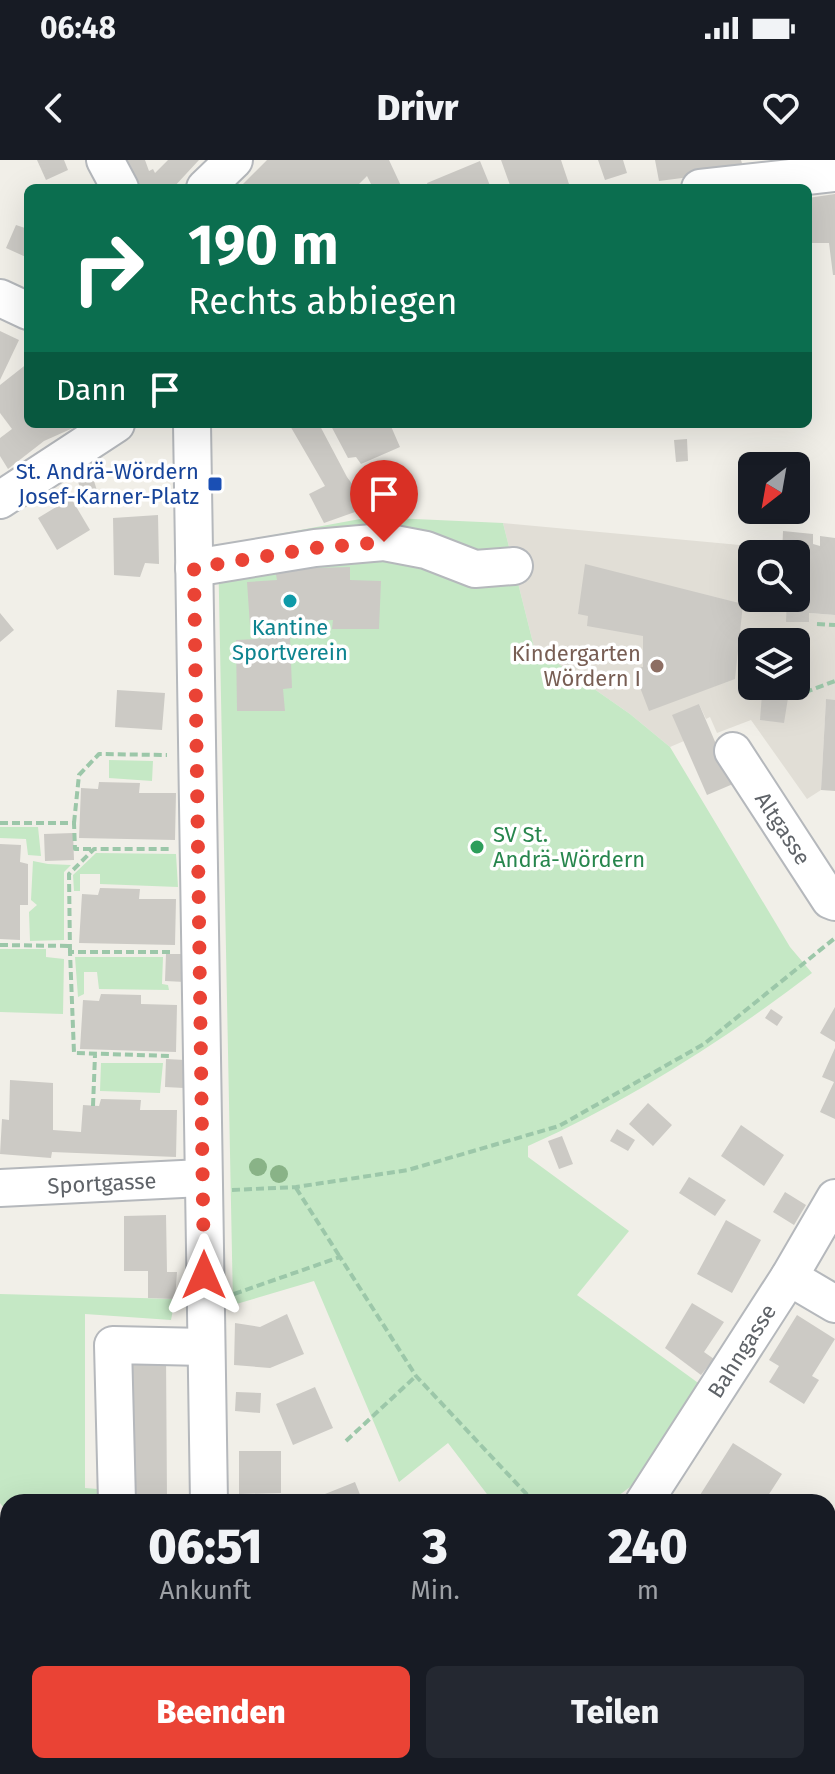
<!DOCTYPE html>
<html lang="de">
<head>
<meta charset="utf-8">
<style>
  :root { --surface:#171b24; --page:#242831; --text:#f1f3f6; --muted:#9ea1a6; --accent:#ea4335 }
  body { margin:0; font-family:"Fira Sans",sans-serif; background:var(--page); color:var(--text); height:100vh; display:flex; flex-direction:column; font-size:30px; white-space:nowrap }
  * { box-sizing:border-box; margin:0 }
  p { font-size:26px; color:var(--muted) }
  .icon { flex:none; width:44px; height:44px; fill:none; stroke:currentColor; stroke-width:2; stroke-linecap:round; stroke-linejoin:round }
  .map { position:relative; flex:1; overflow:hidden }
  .drawer { position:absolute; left:0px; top:1334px; width:836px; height:280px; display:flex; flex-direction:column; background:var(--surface); border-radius:24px 24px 0 0; box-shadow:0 8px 32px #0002 }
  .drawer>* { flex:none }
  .banner { position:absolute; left:24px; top:24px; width:788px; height:244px; border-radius:12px; box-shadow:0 8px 32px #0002; background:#0b6e4f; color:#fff; overflow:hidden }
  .needle { width:52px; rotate:211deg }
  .controls { position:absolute; left:738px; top:292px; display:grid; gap:16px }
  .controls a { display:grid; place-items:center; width:72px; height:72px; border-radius:12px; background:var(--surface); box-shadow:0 8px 32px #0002; font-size:40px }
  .pin { position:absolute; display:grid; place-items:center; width:68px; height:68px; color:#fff; margin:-82px -34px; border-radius:50% 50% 50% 0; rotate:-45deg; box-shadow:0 0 8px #0007 }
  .pin .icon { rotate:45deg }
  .me { position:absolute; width:88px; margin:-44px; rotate:0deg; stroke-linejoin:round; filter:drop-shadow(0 0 6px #0008) }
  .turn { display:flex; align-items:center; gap:28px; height:168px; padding:0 32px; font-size:36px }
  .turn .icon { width:104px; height:104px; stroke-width:2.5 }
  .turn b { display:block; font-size:56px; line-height:68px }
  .then { display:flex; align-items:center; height:76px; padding:0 32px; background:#0003; gap:16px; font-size:30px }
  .eta { display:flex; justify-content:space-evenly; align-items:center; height:136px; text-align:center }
  .eta b { font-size:48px; font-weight:800; line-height:56px }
  .action { display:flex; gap:16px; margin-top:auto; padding:16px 32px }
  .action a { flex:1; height:92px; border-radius:12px; background:var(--accent); color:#fff; font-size:32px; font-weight:800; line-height:92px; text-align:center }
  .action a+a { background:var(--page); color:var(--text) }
  .status { display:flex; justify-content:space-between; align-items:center; height:56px; padding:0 40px; background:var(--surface); direction:ltr }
  .status svg { height:22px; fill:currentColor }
  header { display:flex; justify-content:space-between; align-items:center; height:104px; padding:0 32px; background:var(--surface); font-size:36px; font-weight:800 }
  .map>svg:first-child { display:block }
  .education { fill:#e1ded6; fill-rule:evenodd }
  .green { fill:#c5e8c5 }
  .building { fill:#cccac5 }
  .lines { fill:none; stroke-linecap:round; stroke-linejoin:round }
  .minor-casing { stroke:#b5b8bc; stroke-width:40 }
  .path { stroke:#9cc7a9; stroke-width:4; stroke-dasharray:8 4; stroke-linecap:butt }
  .minor { stroke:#fff; stroke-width:36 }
  .tree { fill:#89b387 }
  .route { stroke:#ea4335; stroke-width:14; stroke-dasharray:0 25.2 }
  .transit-dot { fill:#1a4fb4; stroke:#fff; stroke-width:3 }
  .culture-dot { fill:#0f9aa8; stroke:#fff; stroke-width:3 }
  .education-dot { fill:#8d6e63; stroke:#fff; stroke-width:3 }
  .leisure-dot { fill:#2e9e5b; stroke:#fff; stroke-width:3 }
  .labels { text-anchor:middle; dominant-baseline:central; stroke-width:7; stroke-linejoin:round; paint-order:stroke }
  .transit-label { font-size:22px; fill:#164399; stroke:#fff; text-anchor:end }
  .culture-label { font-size:22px; fill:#0d838f; stroke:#fff }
  .education-label { font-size:22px; fill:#785e54; stroke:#fff; text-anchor:end }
  .street-label { font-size:22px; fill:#5f6368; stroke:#fff }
  .leisure-label { font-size:22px; fill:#27864d; stroke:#fff; text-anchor:start }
</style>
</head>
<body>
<div class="status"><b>06:48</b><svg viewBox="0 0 49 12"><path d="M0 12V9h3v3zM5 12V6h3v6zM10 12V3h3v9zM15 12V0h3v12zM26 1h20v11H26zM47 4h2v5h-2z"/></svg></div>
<header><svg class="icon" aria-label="back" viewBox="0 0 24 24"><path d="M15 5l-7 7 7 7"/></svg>Drivr<svg class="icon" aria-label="heart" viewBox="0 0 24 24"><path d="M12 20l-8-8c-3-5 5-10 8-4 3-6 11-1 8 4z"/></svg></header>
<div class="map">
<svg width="835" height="1614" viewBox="0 0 835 1614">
  <rect width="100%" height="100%" fill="#f1efe8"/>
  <path class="education" d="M503,363L773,388V394H752V438H787V462H808L809,453L835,455V540H826L821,630L807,639L751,560L717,573L710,557L706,559L699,544L684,581L670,587L630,554L534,487ZM752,482H796V526H752Z"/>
  <path class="green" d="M371,357L503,363L534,487L630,554L670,587L790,787L812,813C723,881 631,940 528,986V997L629,1071L577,1135L701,1225L646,1315L610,1342H493L448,1283L399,1322L314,1121L233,1145L218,385Z
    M109,600L153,601L152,621L109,618Z
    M0,667H38L41,696L28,695L26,679L0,678Z
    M96,693L176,694L178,727L100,724V714H80V731H74L73,715Z
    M33,701L48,704L71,705L64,712V780L30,781L29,752L37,745L31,740Z
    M0,789H46V797L64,799L63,854L0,852Z
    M75,797H163L162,824L168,825L169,830L99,829L97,812H84V834L78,837Z
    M101,903H163L160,933L100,931Z
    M0,1134L175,1139L171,1160L85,1154V1328L110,1330V1342H8V1353L0,1343Z"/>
  <path class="building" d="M37,0H64L68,10L46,20Z
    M120,0H145L149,11L153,9L155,13L168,0H199L173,28H133Z
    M267,0H389L402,28H373L367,16L355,28H239Z
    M501,0H561L569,24L555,28H511Z
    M598,0H623L627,13L605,20Z
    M655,0H741L744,10L659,21Z
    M480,1L491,28H429L427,23Z
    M835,34V115H833L829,83H808V38Z
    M16,65L28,69V98L6,88Z
    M0,171L19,180L0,220Z
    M28,203V264H82L44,281L8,309L0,296V278L12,269L0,253V225Z
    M289,264H319L347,317L369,347L324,363L309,334L325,326Z
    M330,264H390L400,287L361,304L356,297L348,298Z
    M687,279L688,301L676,302L674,280Z
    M91,311L98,334L84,339L76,316Z
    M71,338L90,370L57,390L38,358Z
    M158,355L159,404L145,403L140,417L114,415L113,358Z
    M783,371L813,374V384L820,386V376L835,378V455L809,453V462H786L787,438H796V430L808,431L810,415L796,413V394H782Z
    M585,404L743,444L735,519L649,551L633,509L643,507V476L587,466L588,456L578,454Z
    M350,407V420L381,421L379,469H332L333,460L250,466L247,422L277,420L275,409Z
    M0,453L14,470L0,482Z
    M290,477L292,528L283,529L285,551H237L236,480Z
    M117,530L165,533L162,570L115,567Z
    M762,534L788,538L784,563L760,560Z
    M826,539L835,540V631L821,630Z
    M699,544L733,624L707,635L672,555Z
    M99,622L140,623L139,633H176L175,680L79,678L81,628L98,629Z
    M73,673L74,700L45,701L44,674Z
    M0,684L21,685L20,702L28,704V745H20V780L0,779Z
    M100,728L140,729L139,739H176L175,785L79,783L82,734L98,735Z
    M166,794H186L185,822L165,821Z
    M101,834L141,835V844L177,845L176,892L80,889L83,840L99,841Z
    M835,847V882L820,873Z
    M771,849L783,857L777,866L765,858Z
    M835,888V959L820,952L834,922L822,917Z
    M166,899L185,900L184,928L165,927Z
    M10,920L53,923V970L81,972L83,945L99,946L101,939L141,940L140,950H177L176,997L52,992L51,998L0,994L2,959L9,960Z
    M648,943L672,965L653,986L629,964Z
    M741,965L784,995L764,1026L721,996Z
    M617,969L635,980L628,991L610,981Z
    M562,976L573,1004L559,1009L548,981Z
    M689,1017L726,1040L715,1056L679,1033Z
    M785,1032L806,1045L794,1065L773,1052Z
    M166,1055L167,1112H177L175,1139L148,1138V1111H124V1056Z
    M726,1060L761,1080L732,1133L697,1114Z
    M692,1143L724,1162L704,1192L714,1199L701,1215L665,1188Z
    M287,1154L304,1194L270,1208L234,1205L235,1163L260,1167Z
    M797,1155L835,1179L812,1216L819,1220L804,1244L769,1222L779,1206L769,1200Z
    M121,1194H166L167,1342H121Z
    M315,1227L333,1268L293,1285L276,1244Z
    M236,1232L261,1233L260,1253L235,1251Z
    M733,1283L782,1314L764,1342H711L700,1335Z
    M239,1291H281V1333L239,1334Z
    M355,1322L363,1342H317L315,1338Z
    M0,1470H8V1516H0Z
    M828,1509L835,1514V1566L828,1561Z
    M344,1606H369L373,1614H328Z
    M403,1606H449V1614H404Z
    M650,1606H672L676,1614H650L647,1607Z"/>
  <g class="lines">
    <g class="minor-casing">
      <g id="minor">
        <path d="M105,0L120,28"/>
        <path d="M205,28L234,0"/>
        <path d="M700,28L835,13"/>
        <path d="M0,138L28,151"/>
        <path d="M192,264L209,1342"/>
        <path d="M0,340L116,264"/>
        <path d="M194,408L315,388L384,382L426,390L475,409L514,406"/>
        <path id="s1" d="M733,591L830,740L835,742"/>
        <path id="s2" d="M0,1028L202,1018"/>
        <path d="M789,1117L835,1144"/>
        <path d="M117,1342L113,1185L205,1187"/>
        <path id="s3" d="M644,1342L789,1117L835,1038"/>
        <path d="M828,1480L835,1486"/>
        <path d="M0,1552H8"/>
        <path d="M195,1606V1614"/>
      </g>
    </g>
    <path class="path" d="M817,464L835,465
      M745,528L803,533L835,521
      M0,663H74L75,689H91
      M74,663L79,615L99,594L167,595
      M0,785L69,786
      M70,792L69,714L94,689H170
      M170,792H70L74,893L171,896
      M93,946L95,895
      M296,1028L340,1097
      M232,1030L296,1027L408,1010L559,966L704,884L835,778
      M234,1134L340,1097L416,1216L534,1342
      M346,1281L416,1216
      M288,1338L294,1342"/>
    <use href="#minor" class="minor"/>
  </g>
  <g class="tree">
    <circle cx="258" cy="1007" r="9"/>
    <circle cx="279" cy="1014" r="9"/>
  </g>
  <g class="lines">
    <path class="route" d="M204,1115L194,408L315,388L384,382"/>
  </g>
  <rect class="transit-dot" x="207" y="316" width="16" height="16" rx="4"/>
  <circle class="culture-dot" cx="290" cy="441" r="8"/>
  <circle class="education-dot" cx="657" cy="506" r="8"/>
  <circle class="leisure-dot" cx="477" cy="687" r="8"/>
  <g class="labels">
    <g class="transit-label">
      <text x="199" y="311">St. Andrä-Wördern<tspan x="199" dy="25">Josef-Karner-Platz</tspan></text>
    </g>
    <g class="culture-label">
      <text x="290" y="467">Kantine<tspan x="290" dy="25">Sportverein</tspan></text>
    </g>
    <g class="education-label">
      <text x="641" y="493">Kindergarten<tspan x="641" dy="25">Wördern I</tspan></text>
    </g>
    <g class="street-label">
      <text stroke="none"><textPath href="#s1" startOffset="92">Altgasse</textPath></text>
      <text stroke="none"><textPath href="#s2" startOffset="102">Sportgasse</textPath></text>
      <text stroke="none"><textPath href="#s3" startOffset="180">Bahngasse</textPath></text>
    </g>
    <g class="leisure-label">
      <text x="493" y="674">SV St.<tspan x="493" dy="25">Andrä-Wördern</tspan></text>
    </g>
  </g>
</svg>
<div class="controls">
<a><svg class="needle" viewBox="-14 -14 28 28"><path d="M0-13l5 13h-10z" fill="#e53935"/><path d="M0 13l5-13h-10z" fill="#9ea1a6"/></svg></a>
<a><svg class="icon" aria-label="search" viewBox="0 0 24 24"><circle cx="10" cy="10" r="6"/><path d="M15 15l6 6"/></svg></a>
<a><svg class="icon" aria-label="layers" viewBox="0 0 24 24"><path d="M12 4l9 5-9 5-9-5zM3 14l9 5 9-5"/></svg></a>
</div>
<div class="pin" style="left:384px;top:382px;background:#d93025"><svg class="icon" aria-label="arrive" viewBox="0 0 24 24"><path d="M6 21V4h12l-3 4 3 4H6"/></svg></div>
<svg class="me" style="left:204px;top:1115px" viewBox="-20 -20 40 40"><path d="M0-17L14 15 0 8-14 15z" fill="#ea4335" stroke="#fff" stroke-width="4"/></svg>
<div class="banner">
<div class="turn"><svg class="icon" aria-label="right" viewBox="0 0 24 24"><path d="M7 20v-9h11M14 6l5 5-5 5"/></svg><div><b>190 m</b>Rechts abbiegen</div></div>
<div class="then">Dann<svg class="icon" aria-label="arrive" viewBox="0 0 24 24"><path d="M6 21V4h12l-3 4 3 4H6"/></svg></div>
</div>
<section class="drawer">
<div class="eta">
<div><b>06:51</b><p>Ankunft</p></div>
<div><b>3</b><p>Min.</p></div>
<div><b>240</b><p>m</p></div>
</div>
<div class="action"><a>Beenden</a><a>Teilen</a></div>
</section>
</div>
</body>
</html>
